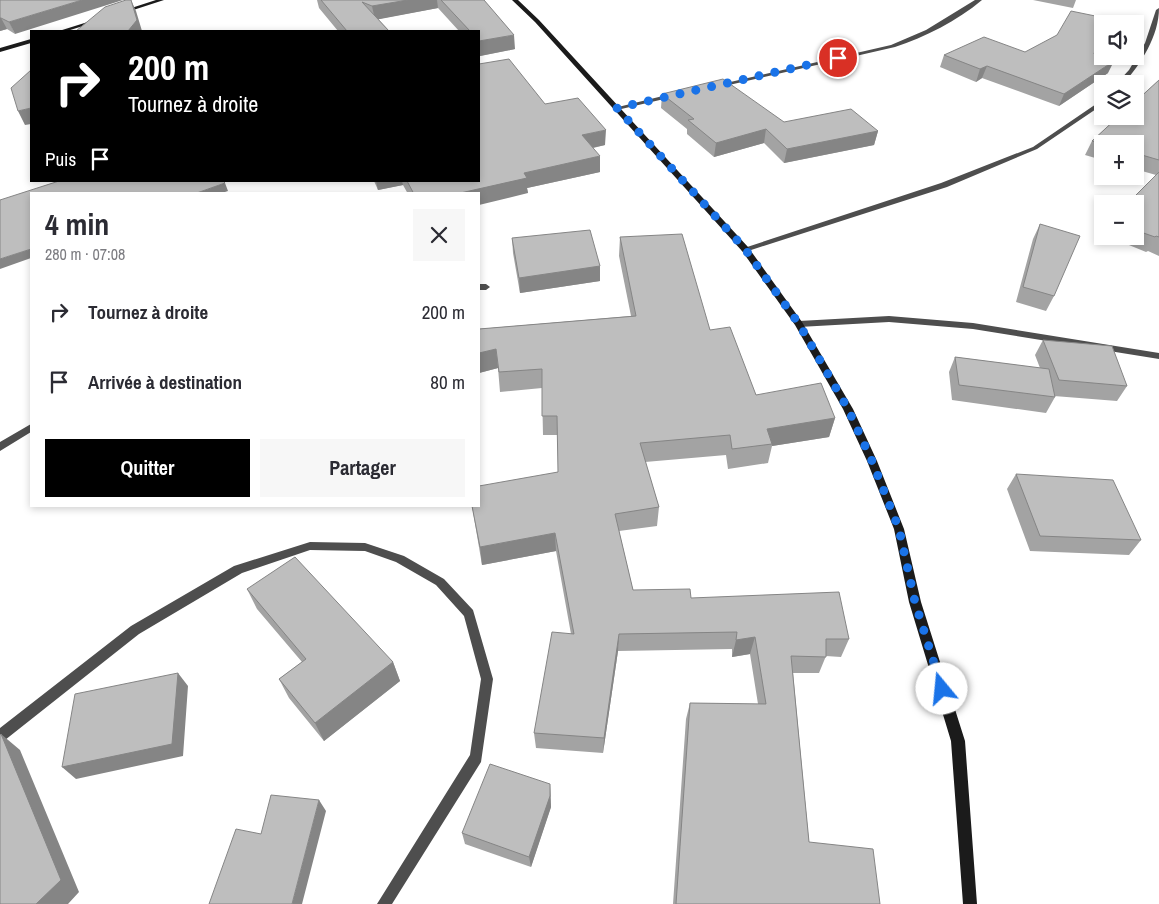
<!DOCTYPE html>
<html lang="fr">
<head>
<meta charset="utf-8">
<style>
  :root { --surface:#fff; --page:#f7f7f7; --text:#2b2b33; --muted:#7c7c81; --accent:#000 }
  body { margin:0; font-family:"Archivo Narrow",sans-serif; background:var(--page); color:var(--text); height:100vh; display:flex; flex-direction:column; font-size:19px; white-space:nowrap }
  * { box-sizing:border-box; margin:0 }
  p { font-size:16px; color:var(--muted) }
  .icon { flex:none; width:28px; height:28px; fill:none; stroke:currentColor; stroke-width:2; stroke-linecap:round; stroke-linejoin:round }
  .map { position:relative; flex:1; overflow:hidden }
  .details { position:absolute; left:30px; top:192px; width:450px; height:315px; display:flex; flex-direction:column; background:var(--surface); border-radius:0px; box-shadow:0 2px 8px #0003 }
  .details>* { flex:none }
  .guide { position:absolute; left:30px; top:30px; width:450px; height:152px; border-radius:0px; box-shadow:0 2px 8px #0003; background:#000; color:#fff; overflow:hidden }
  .controls { position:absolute; left:1094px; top:15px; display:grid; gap:10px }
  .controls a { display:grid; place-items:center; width:50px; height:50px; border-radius:0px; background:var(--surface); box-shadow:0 2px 8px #0003; font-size:25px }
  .pin { position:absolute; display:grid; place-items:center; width:42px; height:42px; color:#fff; margin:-21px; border:2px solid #fff; border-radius:50%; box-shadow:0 1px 5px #0007 }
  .me { position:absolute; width:55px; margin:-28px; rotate:343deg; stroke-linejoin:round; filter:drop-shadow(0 0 4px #0008) }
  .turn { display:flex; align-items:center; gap:18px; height:105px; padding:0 15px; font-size:22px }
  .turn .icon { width:65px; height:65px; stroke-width:2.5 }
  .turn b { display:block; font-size:35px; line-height:42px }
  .then { display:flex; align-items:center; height:48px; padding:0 15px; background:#0003; gap:10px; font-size:19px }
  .round { display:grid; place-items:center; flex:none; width:52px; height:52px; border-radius:0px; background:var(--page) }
  .overview { display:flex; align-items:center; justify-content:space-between; height:85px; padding:0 15px }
  h1 { font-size:30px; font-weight:800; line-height:38px }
  .primary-button { display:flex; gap:10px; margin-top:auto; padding:10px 15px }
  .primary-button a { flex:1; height:58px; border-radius:0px; background:var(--accent); color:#fff; font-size:20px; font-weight:800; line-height:58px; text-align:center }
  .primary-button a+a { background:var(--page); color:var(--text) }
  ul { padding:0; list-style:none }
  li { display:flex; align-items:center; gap:15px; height:70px; padding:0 15px }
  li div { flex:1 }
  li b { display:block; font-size:19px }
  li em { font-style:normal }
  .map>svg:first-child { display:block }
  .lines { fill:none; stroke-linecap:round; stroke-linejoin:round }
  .street { fill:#4e4e4e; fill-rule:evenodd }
  .secondary { fill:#1b1b1b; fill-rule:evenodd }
  .wall { fill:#a3a3a3 }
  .shaded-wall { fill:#858585 }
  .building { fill:#bebebe; stroke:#858585 }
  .route { stroke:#1a73e8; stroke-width:9; stroke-dasharray:0 16.2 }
</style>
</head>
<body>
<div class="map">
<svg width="1159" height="904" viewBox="0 0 1159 904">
  <rect width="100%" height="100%" fill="#fff"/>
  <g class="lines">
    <path class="street" d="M975,0H982C957,21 925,37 895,47L716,88L713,86L891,45L926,30Z
      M1159,8C1159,36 1141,64 1123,84H1116L1129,70L1145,43L1156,10Z
      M675,93L677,94V96L617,110L614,108Z
      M1102,100V105L1037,149L947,187L748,251H742L741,249L941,183L1033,147Z
      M479,284H486L490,287L486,290H479Z
      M889,316L973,323L1159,353V359L973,329L889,322L799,327L795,324L799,321Z
      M31,424V432L0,451V442Z
      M310,542L365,543L404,556L444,579L473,610L493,679L481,762L392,904H377L470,755L481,679L464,616L436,585L396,562L365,551L310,550L242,573L139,634L5,740L0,742V728L131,626L234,566Z"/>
    <path class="secondary" d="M156,0H164L124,13L119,12Z
      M512,0H518L539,20L748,247L802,322L853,409L877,461L904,529L921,602L965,741L977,904H963L951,741L909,602L894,529L867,461L843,409L795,325L742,251L535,22Z
      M94,20L99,21L67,31H59Z
      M31,39V43L0,52V48Z"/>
  </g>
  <path class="wall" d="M0,0L15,34L7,29L0,31Z
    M317,0H484L515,49L480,56L479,54V31H459L438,8L378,19L389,31H338L319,8Z
    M1033,0H1076L1073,8Z
    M1025,52L1094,54L1108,73L1059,106L982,78L976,82L940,67L944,55Z
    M1159,80V256L1148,251L1146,252L1107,236H1135V204L1156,175L1135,169V144H1102V160L1085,155L1092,141Z
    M662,94L784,122L878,131L874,145L784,163L764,143L714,157L687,134V129L661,108Z
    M545,104L605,145L593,148L600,172L527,188L528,193L408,194L403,185L378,190L374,181H479Z
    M1040,224L1054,296L1046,311L1016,302L1033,239Z
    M620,237L710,330L756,395L835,418L829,437L772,446L768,463L728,469L726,455L645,462L659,507L657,526L619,531L633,590L691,598L849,639L841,657L826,656L819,673H793L809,842L880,904H673L686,719L690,703L758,704L750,654L732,657V649L618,651L603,753L536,748L534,733L571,634L556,551L482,565L472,506H479L558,472V435H543L542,388L500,392L498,368L479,373V329L631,316L619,256Z
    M512,238L600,266V281L520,293L513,253Z
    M1043,340L1127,386L1117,401L1054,396L1055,397L1046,413L952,400L949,372L955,357L1040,368L1035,355Z
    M1016,474L1141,540L1129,555L1030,551L1007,489Z
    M247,589L393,662L400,681L324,741L289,698L279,679L302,662L257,609Z
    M550,784L551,807L531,867L465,844L462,833Z"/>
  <path class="shaded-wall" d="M82,0H123L15,34L9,22Z
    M131,0L136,11L142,31H128Z
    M408,0H437L438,8L375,20L372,6Z
    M0,18H1L7,29L0,31Z
    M514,35L515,49L480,56L479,41Z
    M1114,61L1108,73L1059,106L1064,94Z
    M987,66L982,78L976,82L980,69Z
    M31,108V124L25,125L18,111Z
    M766,129L764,143L714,157L716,143Z
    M606,130L605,145L582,150V135Z
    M878,131L874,145L784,163L787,149Z
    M600,156V172L527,188L528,193L479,205V194H456L524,173Z
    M376,181H402L403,185L378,190Z
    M225,183L228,191L219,194H194Z
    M31,249V258L0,269V259Z
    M600,266V281L520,293L519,278Z
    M496,349L498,368L479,373V353Z
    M835,418L829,437L772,446V444L767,429Z
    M555,533L556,551L482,565L480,547Z
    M619,634L618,651L603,753L604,738Z
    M755,637L750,654L732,657L736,640Z
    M393,662L400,681L324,741L315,723Z
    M178,673L188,686L183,756L76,779L62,767Z
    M1,734L20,750L79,892L68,904H36Z
    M550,784L551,807L531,867L529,857Z
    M319,800L326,811L302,904H292Z"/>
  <path class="building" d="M0,0H82L9,22L1,18H0Z
    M126,0H131L137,20L128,31H76L105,7Z
    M321,0H408L372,6L362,2L389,31H347Z
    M441,0H484L514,35L479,41V31H470Z
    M1071,11L1105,18L1103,24H1102V26L1094,54L1114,61L1064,94L987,66L980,69L944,55L984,37L1025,52L1057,35Z
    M509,59L545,104L578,98L606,130L582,135L600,156L524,173L527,178L456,194H414L407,181H479V64Z
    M31,70V108L18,111L11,88Z
    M723,79L784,122L851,109L878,131L787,149L766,129L716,143L688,120L694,119L662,94Z
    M1159,80V160L1135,153V144H1103L1092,141L1119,116H1135V102Z
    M1159,172V237L1156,236L1155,237L1135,230V204H1127Z
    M59,181H223L225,183L194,194H31V249L0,259V200Z
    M1040,224L1080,236L1054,296L1023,287Z
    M590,230L600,266L519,278L512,238Z
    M682,234L710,330L730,327L756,395L821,383L835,418L767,429L772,444L732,449L730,435L640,443L659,507L615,514L633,590L690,589L691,598L839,592L849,639H826V657L791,656L809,842L873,849L880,904H676L690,703L766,704L755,637L736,640L737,632L619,634L604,738L534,733L552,632L574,634L555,533L480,547L472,506H479V486L558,472L557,416H542V369L499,372L496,349L479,353V329L636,316L620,237Z
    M1043,340L1112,346L1127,386L1059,380Z
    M955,357L1049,369L1055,397L959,385Z
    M1016,474L1113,480L1141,540L1040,536Z
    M295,557L393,662L315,723L279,679L306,659L247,589Z
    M178,673L172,744L62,767L75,694Z
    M1,734L61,880L36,904H0V735Z
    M490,764L550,784V796L529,857L462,833Z
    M271,795L319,800L292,904H209L236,829L261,834Z"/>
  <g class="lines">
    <path class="route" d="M838,58L617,108L745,249L799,324L848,409L872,461L899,529L915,602L942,689"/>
  </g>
</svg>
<div class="controls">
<a><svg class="icon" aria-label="sound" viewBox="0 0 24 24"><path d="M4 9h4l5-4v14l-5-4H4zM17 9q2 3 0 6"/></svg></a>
<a><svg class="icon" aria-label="layers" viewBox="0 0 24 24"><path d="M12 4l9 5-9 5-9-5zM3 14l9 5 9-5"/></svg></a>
<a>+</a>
<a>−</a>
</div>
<div class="pin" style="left:838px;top:58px;background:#d93025"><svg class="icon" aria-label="arrive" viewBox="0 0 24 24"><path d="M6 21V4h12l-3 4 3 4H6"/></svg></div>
<svg class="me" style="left:942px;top:689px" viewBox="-20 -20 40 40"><circle r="19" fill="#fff"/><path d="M0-13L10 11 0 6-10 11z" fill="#1a73e8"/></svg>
<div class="guide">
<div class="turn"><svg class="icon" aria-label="right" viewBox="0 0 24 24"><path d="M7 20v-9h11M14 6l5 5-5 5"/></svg><div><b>200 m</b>Tournez à droite</div></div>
<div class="then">Puis<svg class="icon" aria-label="arrive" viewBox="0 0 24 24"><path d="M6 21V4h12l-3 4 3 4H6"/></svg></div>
</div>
<section class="details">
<div class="overview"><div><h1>4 min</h1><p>280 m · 07:08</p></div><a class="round"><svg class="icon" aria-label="close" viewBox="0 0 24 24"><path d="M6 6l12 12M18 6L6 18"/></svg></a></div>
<ul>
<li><svg class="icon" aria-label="right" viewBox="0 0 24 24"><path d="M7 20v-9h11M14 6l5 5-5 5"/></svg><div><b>Tournez à droite</b></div><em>200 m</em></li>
<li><svg class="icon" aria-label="arrive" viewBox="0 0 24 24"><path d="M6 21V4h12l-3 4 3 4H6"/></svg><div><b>Arrivée à destination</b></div><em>80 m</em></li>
</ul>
<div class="primary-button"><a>Quitter</a><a>Partager</a></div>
</section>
</div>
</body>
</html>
